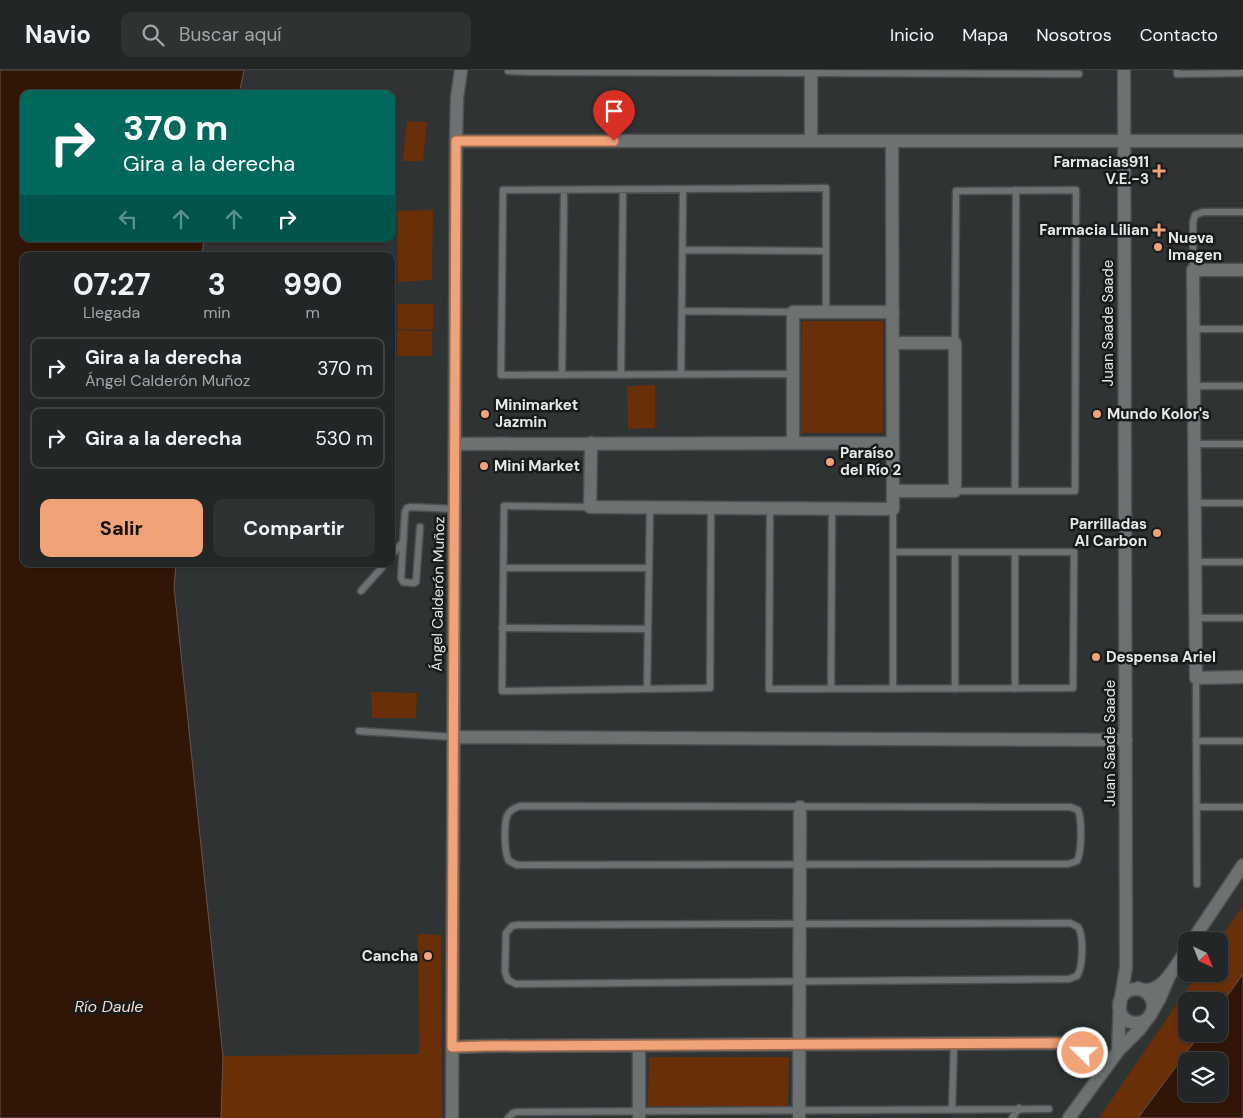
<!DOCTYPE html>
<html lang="es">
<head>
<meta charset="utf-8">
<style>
  :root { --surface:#232627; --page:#2f3233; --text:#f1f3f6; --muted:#a3a5a7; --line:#404344; --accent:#f0a279 }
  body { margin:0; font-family:"DM Sans",sans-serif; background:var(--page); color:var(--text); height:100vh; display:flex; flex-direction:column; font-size:19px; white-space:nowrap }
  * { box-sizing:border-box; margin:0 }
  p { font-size:16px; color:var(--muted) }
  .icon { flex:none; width:28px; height:28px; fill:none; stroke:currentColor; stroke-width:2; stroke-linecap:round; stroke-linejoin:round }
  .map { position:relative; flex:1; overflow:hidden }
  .details { position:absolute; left:20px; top:182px; width:375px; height:315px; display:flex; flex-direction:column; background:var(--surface); border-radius:10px; box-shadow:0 1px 4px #0004,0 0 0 1px var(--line) }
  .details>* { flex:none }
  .hud { position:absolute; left:20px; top:20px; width:375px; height:152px; border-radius:10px; box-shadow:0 1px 4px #0004,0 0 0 1px var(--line); background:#00695c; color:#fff; overflow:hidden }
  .needle { width:32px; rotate:137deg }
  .fabs { position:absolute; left:1178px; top:862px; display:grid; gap:10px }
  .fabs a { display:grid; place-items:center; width:50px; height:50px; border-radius:10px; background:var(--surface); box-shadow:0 1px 4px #0004,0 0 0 1px var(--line); font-size:25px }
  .pin { position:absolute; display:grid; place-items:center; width:42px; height:42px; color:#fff; margin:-51px -21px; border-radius:50% 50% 50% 0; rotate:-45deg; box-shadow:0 0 5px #0007 }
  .pin .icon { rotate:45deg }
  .me { position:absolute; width:55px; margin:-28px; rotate:293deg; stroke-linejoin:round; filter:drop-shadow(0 0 4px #0008) }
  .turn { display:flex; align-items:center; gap:18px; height:105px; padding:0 20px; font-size:22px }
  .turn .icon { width:65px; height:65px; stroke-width:2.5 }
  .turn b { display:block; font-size:35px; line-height:42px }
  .lanes { display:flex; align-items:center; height:48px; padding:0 20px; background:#0003; justify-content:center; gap:25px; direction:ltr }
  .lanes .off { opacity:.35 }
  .eta { display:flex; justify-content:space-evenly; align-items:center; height:85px; text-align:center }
  .eta b { font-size:30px; font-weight:700; line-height:35px }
  .primary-button { display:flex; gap:10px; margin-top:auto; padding:10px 20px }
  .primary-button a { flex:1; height:58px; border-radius:10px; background:var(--accent); color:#111; font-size:20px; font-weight:700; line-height:58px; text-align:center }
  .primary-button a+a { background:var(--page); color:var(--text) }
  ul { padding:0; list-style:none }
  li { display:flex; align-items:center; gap:15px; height:62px; margin:0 10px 8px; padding:0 10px; border:2px solid var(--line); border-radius:10px }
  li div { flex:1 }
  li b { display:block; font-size:19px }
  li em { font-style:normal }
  header { display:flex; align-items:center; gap:30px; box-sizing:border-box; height:70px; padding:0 25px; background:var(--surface); border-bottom:1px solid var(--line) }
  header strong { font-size:24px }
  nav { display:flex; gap:28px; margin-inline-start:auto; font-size:18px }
  .search { width:350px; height:45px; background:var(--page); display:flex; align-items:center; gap:12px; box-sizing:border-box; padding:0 18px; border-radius:10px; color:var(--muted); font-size:19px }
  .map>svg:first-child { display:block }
  .green { fill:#682f09 }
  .water { fill:#311607; stroke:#67554b; fill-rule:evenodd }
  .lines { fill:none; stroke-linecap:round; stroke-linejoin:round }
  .service-casing { stroke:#4d5051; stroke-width:9 }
  .minor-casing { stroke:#4d5051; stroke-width:15 }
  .service { stroke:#6c7172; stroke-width:6 }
  .minor { stroke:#6c7172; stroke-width:12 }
  .route-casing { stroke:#9c694f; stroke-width:12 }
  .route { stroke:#f0a279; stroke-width:9 }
  .poi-dot { fill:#f0a279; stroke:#181a1b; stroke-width:2 }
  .labels { text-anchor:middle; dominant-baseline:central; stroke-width:5; stroke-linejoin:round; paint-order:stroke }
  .poi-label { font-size:15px; font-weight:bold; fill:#e6e9e9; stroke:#181a1b; text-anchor:start }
  .street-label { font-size:15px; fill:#e6e9e9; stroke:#181a1b }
  .water-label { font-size:16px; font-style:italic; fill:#f3dbcf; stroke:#181a1b }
</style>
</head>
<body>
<header>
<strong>Navio</strong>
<div class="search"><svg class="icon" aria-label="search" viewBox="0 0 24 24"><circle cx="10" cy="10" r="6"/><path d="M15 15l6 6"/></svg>Buscar aquí</div>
<nav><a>Inicio</a><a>Mapa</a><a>Nosotros</a><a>Contacto</a></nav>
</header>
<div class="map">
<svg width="1243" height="1048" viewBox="0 0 1243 1048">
  <rect width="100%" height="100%" fill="#2f3334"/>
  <path class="green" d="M407,51L427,52L423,91H403Z
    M433,140L432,210L398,212L397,141Z
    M397,234H433V260L398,259Z
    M802,251H883V363H801Z
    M397,260L432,261V286H397Z
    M655,315V358L628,359L627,316Z
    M371,622L417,623L416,648H372Z
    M1243,835V904L1219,937V931H1186V964H1200L1138,1048H1099L1197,904H1219V871Z
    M418,864L441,865L442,1048H221L223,986L419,984Z
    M649,987H789L788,1037L648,1036Z"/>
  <path class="water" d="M0,0H244L239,24H24V169H205L201,186H24V494H176L174,517L223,986L221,1048H0Z
    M1243,904V1048H1138L1200,964H1219V937ZM1186,991H1219V1024H1186Z"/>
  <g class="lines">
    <g class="service-casing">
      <path id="service" d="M533,0L532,2L1079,4
        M1177,0V4L1243,3
        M508,1L532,2
        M683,180L826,181
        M1193,200V152L1195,145L1203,142H1243
        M682,241L793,242
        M1193,259H1243
        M681,304L683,119
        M793,304L501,305L503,120L826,118V242
        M562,305L564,120
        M621,305L623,120
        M1194,316H1243
        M1194,374H1243
        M955,421H1075L1076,120L956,121L955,273
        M1015,421L1016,120
        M1195,433H1243
        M590,437L504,436L502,621L710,618L711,438
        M770,438L769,619L1073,618L1074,482H893
        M420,457L416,512L414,513L403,512L401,508L405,442L407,438L411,437L455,439
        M391,486L403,472
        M1195,492H1243
        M503,498H649
        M361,521L385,494
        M1195,548H1243
        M502,558L648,559
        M1196,608L1197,814
        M647,619L650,437
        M831,619L832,438
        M893,619V439
        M955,619V483
        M1015,619V482
        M359,661L453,667
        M1196,671H1243
        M520,736L1070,737L1078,740C1082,749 1082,782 1077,791L1068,794L517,795L509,791C504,783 504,755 507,746C509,741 514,738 520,736Z
        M1197,737H1243
        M1070,853L1078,857C1084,866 1083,897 1077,906L1069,909L516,914L508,910L505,902L506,863L512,856L518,855Z
        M952,1039L954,974
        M508,1048L513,1043L518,1042L1049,1039
        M1012,1048L1019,1038"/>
    </g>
    <g class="minor-casing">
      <path id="minor" d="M811,70V0
        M456,71H1243
        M1243,200H1193L1196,608L1243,607
        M893,273H955V421H893
        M591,373L590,437L893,439L892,71
        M793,373V242H893
        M455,374L893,373
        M453,667L1126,670
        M1192,871L1243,795
        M1138,918C1160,929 1177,894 1186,880
        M1119 936a17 17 0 1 1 34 0a17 17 0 1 1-34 0Z
        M639,975V1048
        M452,977L485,976L1059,973L1075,977L1105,999
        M1118,981L1120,934L1126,897L1124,0
        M452,1048L456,71L457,28L461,0
        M799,1048L800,737
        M1069,1048L1118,981L1139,960L1150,945L1159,930L1170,904"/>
    </g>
    <use href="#service" class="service"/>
    <use href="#minor" class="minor"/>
  </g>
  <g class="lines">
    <g class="route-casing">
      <path id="route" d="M614,71H456L452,977L485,976L1059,973L1075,977L1083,983"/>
    </g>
    <use href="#route" class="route"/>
  </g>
  <g class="poi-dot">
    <path d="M1156.5 93.5h5v5h5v5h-5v5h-5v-5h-5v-5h5z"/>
    <path d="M1156.5 152.5h5v5h5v5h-5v5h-5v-5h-5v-5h5z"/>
    <circle cx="1158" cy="177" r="5"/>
    <circle cx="485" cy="344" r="5"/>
    <circle cx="1097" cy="344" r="5"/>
    <circle cx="830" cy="392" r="5"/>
    <circle cx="484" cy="396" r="5"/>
    <circle cx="1157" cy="463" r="5"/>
    <circle cx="1096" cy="587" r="5"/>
    <circle cx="428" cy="886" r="5"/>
  </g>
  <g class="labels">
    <g class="poi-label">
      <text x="1149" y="92" text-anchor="end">Farmacias911<tspan x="1149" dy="17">V.E.-3</tspan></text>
      <text x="1149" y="160" text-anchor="end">Farmacia Lilian</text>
      <text x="1168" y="168">Nueva<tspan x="1168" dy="17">Imagen</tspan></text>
      <text x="495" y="335">Minimarket<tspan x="495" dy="17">Jazmin</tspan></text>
      <text x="1107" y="344">Mundo Kolor's</text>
      <text x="840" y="383">Paraíso<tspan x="840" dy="17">del Río 2</tspan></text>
      <text x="494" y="396">Mini Market</text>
      <text x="1147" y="454" text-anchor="end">Parrilladas<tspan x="1147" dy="17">Al Carbon</tspan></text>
      <text x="1106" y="587">Despensa Ariel</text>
      <text x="418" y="886" text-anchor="end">Cancha</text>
    </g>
    <g class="street-label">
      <text transform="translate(1108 253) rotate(-90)">Juan Saade Saade</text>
      <text transform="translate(438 524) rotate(-89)">Ángel Calderón Muñoz</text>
      <text transform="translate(1110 673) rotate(-90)">Juan Saade Saade</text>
    </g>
    <g class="water-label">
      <text x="109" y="936">Río Daule</text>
    </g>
  </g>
</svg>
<div class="fabs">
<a><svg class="needle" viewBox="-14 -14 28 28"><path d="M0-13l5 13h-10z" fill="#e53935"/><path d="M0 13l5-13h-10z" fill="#a3a5a7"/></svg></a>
<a><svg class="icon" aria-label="search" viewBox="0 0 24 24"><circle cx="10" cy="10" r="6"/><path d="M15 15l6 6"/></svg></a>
<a><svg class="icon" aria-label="layers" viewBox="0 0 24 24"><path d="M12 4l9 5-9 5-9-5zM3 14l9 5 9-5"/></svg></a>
</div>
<div class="pin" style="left:614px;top:71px;background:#d93025"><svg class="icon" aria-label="arrive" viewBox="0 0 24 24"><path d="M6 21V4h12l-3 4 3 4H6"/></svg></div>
<svg class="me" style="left:1083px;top:983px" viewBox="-20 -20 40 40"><circle r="17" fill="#f0a279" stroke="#fff" stroke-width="3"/><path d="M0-11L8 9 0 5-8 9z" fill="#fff"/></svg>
<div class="hud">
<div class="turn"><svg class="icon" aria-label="right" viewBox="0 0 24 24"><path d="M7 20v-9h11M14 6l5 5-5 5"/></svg><div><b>370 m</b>Gira a la derecha</div></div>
<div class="lanes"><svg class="icon off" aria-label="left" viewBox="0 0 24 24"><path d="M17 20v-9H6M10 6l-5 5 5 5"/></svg><svg class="icon off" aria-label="ahead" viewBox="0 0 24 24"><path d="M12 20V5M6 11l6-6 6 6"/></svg><svg class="icon off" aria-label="ahead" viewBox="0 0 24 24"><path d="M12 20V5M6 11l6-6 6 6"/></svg><svg class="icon" aria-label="right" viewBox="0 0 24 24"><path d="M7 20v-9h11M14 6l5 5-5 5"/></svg></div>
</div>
<section class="details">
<div class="eta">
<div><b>07:27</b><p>Llegada</p></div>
<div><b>3</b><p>min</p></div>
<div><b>990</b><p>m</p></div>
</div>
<ul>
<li><svg class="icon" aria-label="right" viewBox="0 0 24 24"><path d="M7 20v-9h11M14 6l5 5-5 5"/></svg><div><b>Gira a la derecha</b><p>Ángel Calderón Muñoz</p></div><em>370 m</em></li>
<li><svg class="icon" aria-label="right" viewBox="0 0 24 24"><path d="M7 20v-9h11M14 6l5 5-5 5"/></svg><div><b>Gira a la derecha</b></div><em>530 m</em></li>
</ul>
<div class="primary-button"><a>Salir</a><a>Compartir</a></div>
</section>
</div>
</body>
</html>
